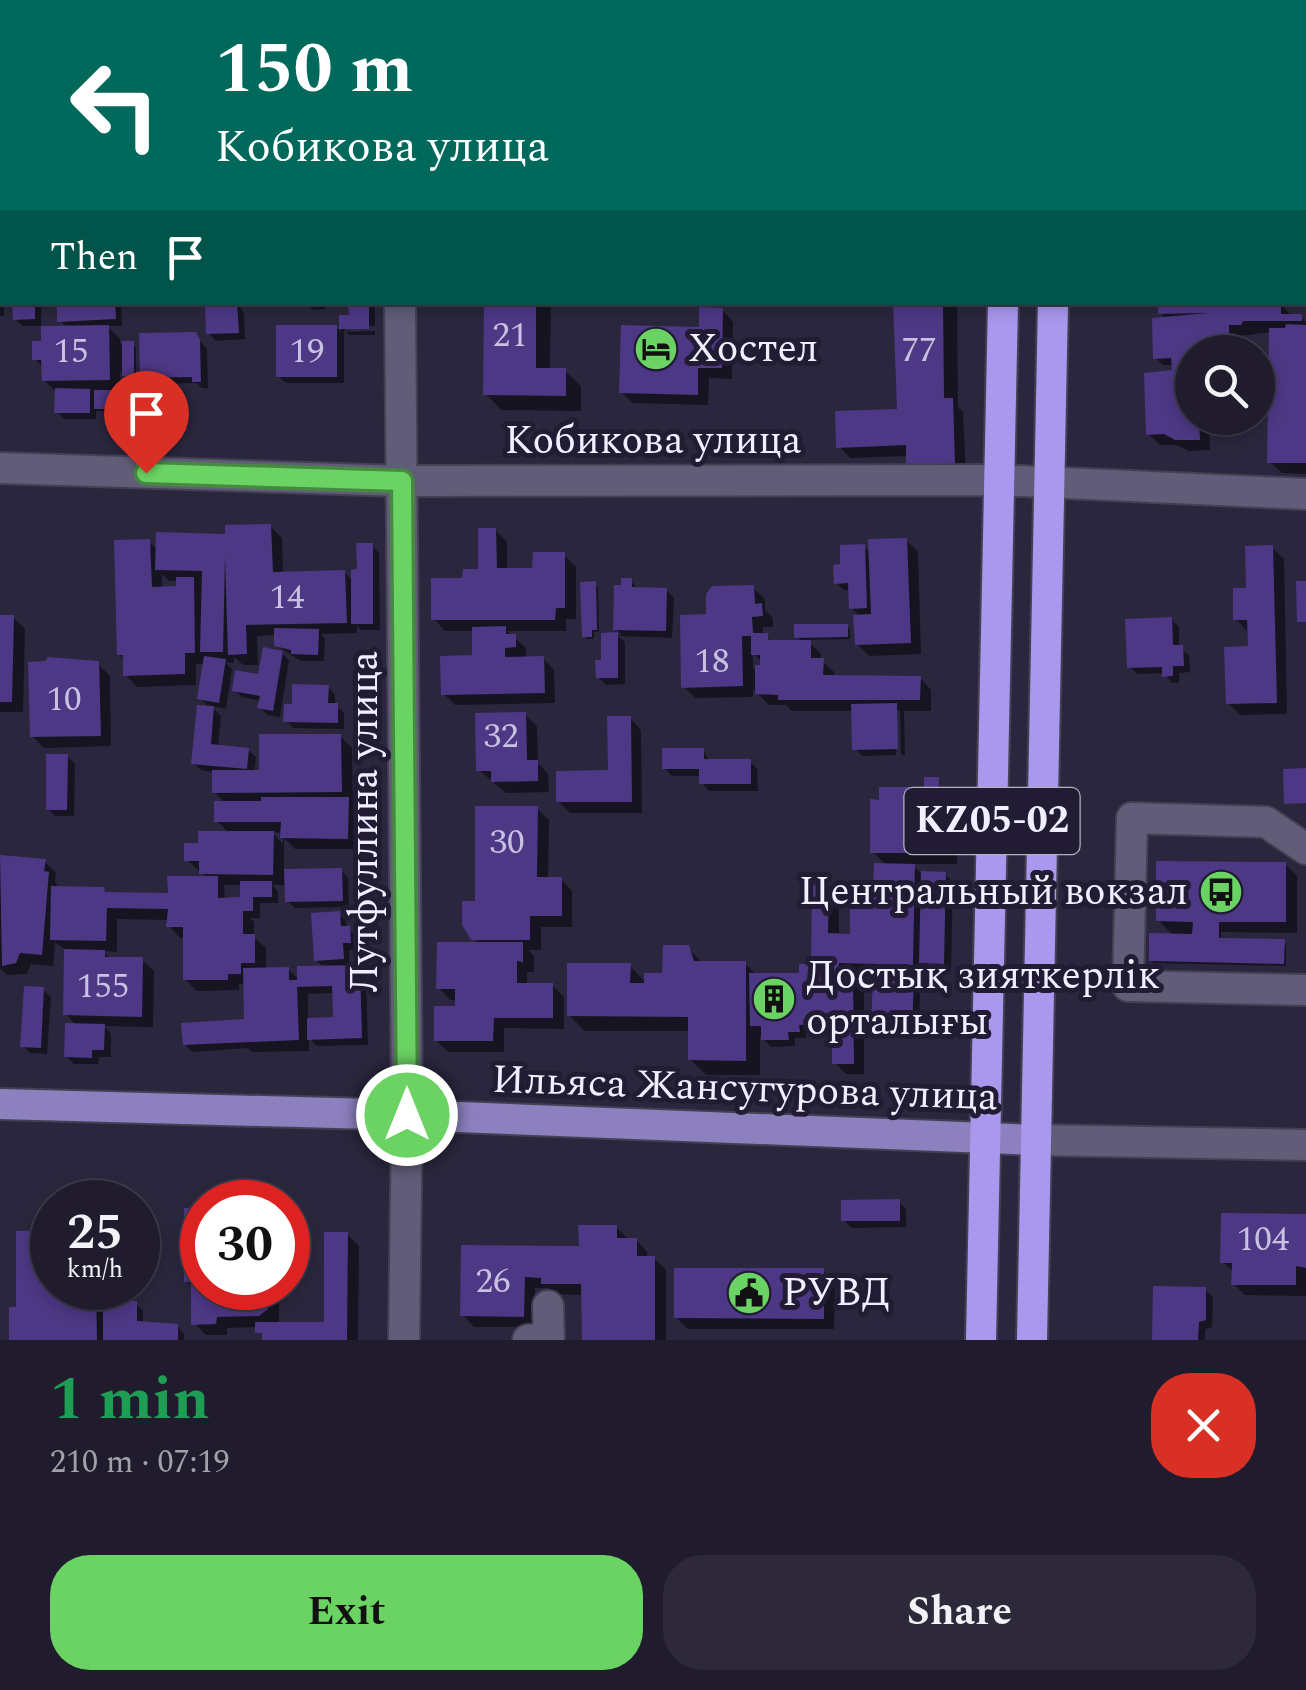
<!DOCTYPE html>
<html lang="en">
<head>
<meta charset="utf-8">
<style>
  :root { --surface:#201c2e; --page:#2d293a; --text:#f1f3f6; --muted:#a2a1aa; --line:#3d3a4a; --accent:#6bd363 }
  body { margin:0; font-family:Spectral,serif; background:var(--page); color:var(--text); height:100vh; display:flex; flex-direction:column; font-size:38px; white-space:nowrap }
  * { box-sizing:border-box; margin:0 }
  p { font-size:32px; color:var(--muted) }
  .icon { flex:none; width:55px; height:55px; fill:none; stroke:currentColor; stroke-width:2; stroke-linecap:round; stroke-linejoin:round }
  .map { position:relative; height:1340px; overflow:hidden }
  .side { display:flex; flex-direction:column; background:var(--surface); flex:1 }
  .side>* { flex:none }
  .banner { position:absolute; left:0px; top:0px; width:1308px; height:305px; box-shadow:0 5px 15px #0003,0 0 0 2px var(--line); background:#00695c; color:#fff; overflow:hidden }
  .buttons { position:absolute; left:1175px; top:335px; display:grid; gap:20px }
  .buttons a { display:grid; place-items:center; width:100px; height:100px; border-radius:50%; background:var(--surface); box-shadow:0 5px 15px #0003,0 0 0 2px var(--line); font-size:50px }
  .speed { position:absolute; left:30px; top:1180px; display:flex; gap:20px; font-size:50px; font-weight:700; text-align:center }
  .speed>* { display:grid; place-content:center; width:130px; height:130px; border-radius:50%; background:var(--surface); box-shadow:0 5px 15px #0003,0 0 0 2px var(--line); line-height:1 }
  .speed small { font-size:25px; font-weight:400 }
  .speed .limit { border:15px solid #d22; background:#fff; color:#111 }
  .pin { position:absolute; display:grid; place-items:center; width:85px; height:85px; color:#fff; margin:-102px -42px; border-radius:50% 50% 50% 0; rotate:-45deg; box-shadow:0 0 10px #0007 }
  .pin .icon { rotate:45deg }
  .me { position:absolute; width:110px; margin:-55px; rotate:0deg; stroke-linejoin:round; filter:drop-shadow(0 0 8px #0008) }
  .turn { display:flex; align-items:center; gap:35px; height:210px; padding:0 50px; font-size:45px }
  .turn .icon { width:130px; height:130px; stroke-width:2.5 }
  .turn b { display:block; font-size:70px; line-height:85px }
  .then { display:flex; align-items:center; height:95px; padding:0 50px; background:#0003; gap:20px; font-size:38px }
  .round { display:grid; place-items:center; flex:none; width:105px; height:105px; border-radius:40px; background:var(--page) }
  .head { display:flex; align-items:center; justify-content:space-between; height:170px; padding:0 50px }
  h1 { font-size:60px; font-weight:700; line-height:75px; color:#1e9e55 }
  .cta { display:flex; gap:20px; margin-top:auto; padding:20px 50px }
  .cta a { flex:1; height:115px; border-radius:40px; background:var(--accent); color:#111; font-size:40px; font-weight:700; line-height:115px; text-align:center }
  .cta a+a { background:var(--page); color:var(--text) }
  .map>svg:first-child { display:block }
  .shadow { fill:#0007; fill-rule:evenodd }
  .building { fill:#4d3885 }
  .lines { fill:none; stroke-linecap:round; stroke-linejoin:round }
  .minor-casing { stroke:#444054; stroke-width:34 }
  .major-casing { stroke:#444054; stroke-width:34 }
  .highway-casing { stroke:#444054; stroke-width:34 }
  .minor { stroke:#615c78; stroke-width:30 }
  .major { stroke:#8d80bf; stroke-width:30 }
  .highway { stroke:#aa98ef; stroke-width:30 }
  .route-casing { stroke:#468940; stroke-width:25 }
  .route { stroke:#6bd363; stroke-width:18 }
  .labels { text-anchor:middle; dominant-baseline:central; stroke-width:10; stroke-linejoin:round; paint-order:stroke }
  .number-label { font-size:35px; fill:#c8c1e0 }
  .shield { fill:#211c33; stroke:#b3b0c2; stroke-width:2.5 }
  .shield-label { font-size:38px; font-weight:bold; fill:#f1efff }
  .poi-label { font-size:40px; fill:#f1efff; stroke:#211c33; text-anchor:start }
  .street-label { font-size:40px; fill:#f1efff; stroke:#211c33 }
</style>
</head>
<body>
<div class="map">
<svg width="1306" height="1340" viewBox="0 0 1306 1340">
  <rect width="100%" height="100%" fill="#2a263d"/>
  <path class="shadow" d="M452,0H472V2H452Z
    M495,0H551V2H495Z
    M578,0H662V2H578Z
    M670,0H766V2H670Z
    M778,0H808L810,2H778Z
    M840,0H868V2H841Z
    M904,0H969V2H906Z
    M1161,0H1219V2H1161Z
    M1292,0H1306V110L1305,2Z
    M0,3H2V177L0,174Z
    M0,244L2,302H41V326H23L15,319V306H4V316H0Z
    M59,302H121L122,326H107L120,339V344L136,347V378H128L120,371L121,392L133,395V411H96V419H64L57,412V393L44,380V369L35,359L43,343L67,328L60,320Z
    M207,302H237L244,313L245,339L216,341L209,333Z
    M309,302H325V309L312,310Z
    M351,302H375V326H345V332L375,331V335H349L344,330V383H286L278,376L336,327L341,332V318H351Z
    M487,302H551L550,371H565L581,386V411L501,410L486,394Z
    M896,302H957L958,407L963,412L966,474L920,476L908,456L850,458L839,446L899,411Z
    M1280,302L1292,317H1301L1306,322V474L1282,473L1270,462L1272,332L1239,336V348H1234L1226,340V344L1219,346V352H1192V418H1228L1229,423L1209,424L1210,450L1189,451L1177,445H1160L1148,434L1178,373L1174,365H1163L1156,358L1167,320L1160,312Z
    M722,310L733,322L732,379L709,378L708,405L633,403L621,392Z
    M195,335L207,349L208,388H202L197,383L150,384L142,377Z
    M270,526L282,538L283,574L344,572L353,581L372,546L379,553L380,630H361L357,626V633L321,634L325,639L324,661H301L276,645V635L257,636L258,665H243L234,657V663L225,662L232,669L226,709L211,706L221,716L218,747L248,750L256,757L254,772L340,736L352,748L353,805L359,811V849H295L284,838V872L341,870L348,878L349,907L295,908L287,901V885H272L278,891V903H260V918H250L254,922V937L266,948V970L288,969L300,981L324,968L316,960L339,914L346,921L347,929L356,936L357,950H349L350,967H359L366,975L368,1045L317,1046L309,1038V1051L252,1052L248,1048L192,1052L185,1044L247,1022L246,984H239V990L197,991L185,979V938H180L169,926V920L117,919V952L103,951L111,959L142,960L154,971L153,1027L104,1026L111,1034V1057H99L98,1064H74L66,1056L77,1026L66,1014L67,951L55,942L53,966L31,964L27,974L7,975L0,968V858L45,862L56,873L55,881L59,889H103L109,895H170L207,878L187,860L201,846L229,833L217,821L226,804L214,792V772L201,770L193,763L210,708L200,698L206,664H196V685L137,687L126,675L125,660L119,654L149,542L158,550ZM162,574L169,581H179V589H162ZM272,832L283,833V844L278,839ZM224,885H242V900H225ZM335,993V1020H308V994Z
    M495,530L507,542V570H535L564,555L576,567V619H566V631H507L526,648V659L543,658L554,670L555,703L455,705L444,694L475,657L474,631H445L434,619L465,580L481,571Z
    M906,540L918,552L921,654L869,656L857,644L861,617L851,608V590H844L836,583L843,567L864,547L871,554Z
    M1272,548L1284,559L1287,714L1240,715L1228,703L1251,648L1247,631L1236,619Z
    M631,581L639,590H666L674,598L672,638L618,636L625,642V684L606,685L598,677L603,663V635H622L616,629Z
    M594,584L598,587L599,632H594V639H587L584,636Z
    M753,588L765,599V610L773,618V627H763V635L774,643L802,642L797,637L847,626L850,629V639L807,640L821,654V661L834,672V678H920L931,690V711H904L905,755H901L900,711H895L896,755L862,756L855,748L854,711H792L786,705H769L753,689V697L695,698L684,687L709,617ZM753,653L762,663V668H753Z
    M0,617H13L25,629L23,712H0Z
    M1171,619L1179,627V647L1189,655L1190,672L1179,673V683H1172L1164,673L1137,674L1130,667Z
    M282,653L289,660L280,717L267,715L260,707L261,701L242,697L235,690L260,677Z
    M98,664L110,676L111,746L44,748L32,736Z
    M328,687L335,695V705L344,713V729L293,728L286,721L294,706Z
    M525,715L537,726L538,763L548,774L549,792L506,793L479,770Z
    M630,718L641,730L642,813H570L558,801L610,773Z
    M703,750L710,762L750,761L757,769L758,791H709L702,783V776H672L665,768Z
    M67,756L75,764L74,816H55L48,808Z
    M938,779L941,798H929L926,795Z
    M908,790L919,802V837H925L946,811L958,823L957,864H911L921,873L945,874L953,882L951,971L928,970L923,965V975L850,974L864,988V1074H846L835,1063L834,1035H813L806,1028V1038H795V1046L771,1047L760,1036V1075H706L690,1059L691,1031H585L569,1015L630,966L646,983L665,976L688,948L703,963L745,964L757,975H801L813,966L828,888L839,900V936H852L887,866L873,852L881,802Z
    M537,809L549,820L548,879H561L572,891V927H541V950H528L534,956V972H527V985H552L564,997V1029L504,1028V1052H448L436,1040L457,1009V1000H450L439,988L480,944L473,938L478,904Z
    M1285,864L1297,876V933L1221,932V940L1283,942L1286,945V966L1154,963L1151,960L1174,936L1158,920Z
    M913,981L920,989L919,1037L881,1035L874,1028Z
    M43,990L51,997L47,1054L30,1053L23,1046Z
    M899,1202L906,1209V1227L851,1228L844,1220Z
    M186,1210H202V1288H279V1324H326L347,1234L359,1246L358,1340H265L258,1327L227,1328V1335H206L194,1323V1289L186,1281Z
    M1306,1217V1296L1245,1295L1234,1284V1273L1223,1262Z
    M616,1227L629,1240H636L647,1252V1258H654L666,1270V1340H584V1295L555,1294L548,1288H535V1327H474L463,1315L464,1247L581,1249Z
    M18,1233H52V1288H131V1298H111V1304H136L143,1311V1324L177,1326L184,1334V1340H11L19,1310Z
    M823,1270L835,1282L834,1329H688L676,1317Z
    M1205,1290L1213,1297L1212,1327L1205,1329V1340H1154Z"/>
  <path class="building" d="M12,302H35V319L13,320Z
    M57,302H115L116,319L57,322Z
    M205,302L237,303L239,333L206,334Z
    M348,302H369V329H339V315H349Z
    M484,302H536V368H566V396L483,395Z
    M893,302H943L944,398H953L955,464L906,466V445L836,448L835,411L897,409Z
    M1158,302H1281V314H1302V321H1243L1241,325H1229V338L1213,339V352H1192V418H1199L1200,440H1175L1164,434L1146,435L1144,373L1172,370L1171,358L1153,359L1152,318L1208,313L1158,314Z
    M699,307L723,308L722,368H698V395L619,393L621,325L699,327Z
    M1286,324L1306,325V463H1267L1269,328H1285Z
    M109,325L110,380L42,381L41,360H32V341H41V326Z
    M276,325H337V377H276Z
    M196,332L200,340L201,382H192V377L140,378L139,333Z
    M122,341H134V376H122Z
    M55,388L90,389V413H54Z
    M94,390H131V409H94Z
    M271,524L273,572L345,570L347,623L246,625L247,654L228,655L225,557L223,652H200L202,571L155,570L156,532L225,534V525Z
    M478,528H496L497,568H532L533,552H565V608H556L555,620H431V578H462L463,569H478Z
    M907,538L911,643L855,645L853,615L871,614L868,539Z
    M150,539L152,587L176,586V577H194L195,653H185V674L123,676V655H117L114,540Z
    M356,543H373V624H351V570L357,569Z
    M865,544L867,608L849,609L848,583L834,584L833,565L840,564V545Z
    M1273,545L1277,703L1226,704L1224,647L1248,646L1247,620H1233V588H1246L1245,546Z
    M621,578H632V587L667,588L666,631L613,630L614,585H621Z
    M596,581L597,630H592V637H582L580,582Z
    M1296,581H1306V622H1297Z
    M754,585L755,604L762,603L763,616L752,617L753,633H768V640H811V658H824L823,675L921,676L920,700H778V695L755,694V665H760V655H751V636H742L743,686L681,688L680,615L706,614V594L712,586Z
    M0,615H14L12,702H0Z
    M1172,617L1173,645H1183L1184,666H1173V676L1162,677V667L1127,668L1125,619Z
    M794,624H848V637L794,638Z
    M506,626V634H516V647L505,648V657L544,656L545,693L441,695L440,656L472,655V627Z
    M274,628L319,629L318,655L291,654V650L274,646Z
    M618,632V678H596L595,660H601V633Z
    M263,647L283,651L273,711L257,708L260,696L232,691L235,670L258,674Z
    M204,656L226,659L219,703L197,699Z
    M48,657L99,661L101,736L30,737L28,662L45,661Z
    M292,684L329,685L328,703H338V723L283,722L284,704H292Z
    M897,703L898,749L852,750L851,704Z
    M197,705L214,706L211,744L249,748L247,769L191,764Z
    M526,712L527,760H538V781L491,782V771H476L475,713Z
    M607,716H631L632,802H556V771L608,770Z
    M259,734H341L342,792L212,793V770H259Z
    M662,748H704V759H751V784H699V769H662Z
    M46,754H68L67,810H46Z
    M1306,768V803L1284,804L1283,769Z
    M924,777H939V796H924Z
    M879,787H909L908,835H923V808L947,809V853H870V799L879,800Z
    M261,797H349L348,839L280,838L281,822H214V801H261Z
    M475,806H538L537,877H562V916H530V940H471L462,925V901H475Z
    M198,831H274L273,875L199,874V861H184V843H198Z
    M0,855L46,859L44,871L49,872L42,955L20,953L16,963L2,966Z
    M1156,861L1286,862V922H1219V938L1285,939L1284,964L1149,961V933L1192,934L1193,922L1156,921Z
    M874,863L915,864L913,965L839,963L838,974H853L854,1064H832V1024L799,1025L800,1032H788L789,1040H761V1026H750L749,973H799V964H811L812,885L829,886L828,933L850,934V901L860,889H873Z
    M342,868L343,901L285,902L284,869Z
    M921,871L946,872L944,964L919,963Z
    M167,876H218V898L240,897V881H272V897H253V911H243V934H255V963H241V974H228V980H183V927H166L168,909L107,908L106,941L50,940L51,886L104,887L105,892L168,893Z
    M340,911L341,926H350L351,943H343L344,959L314,961L311,913Z
    M437,942H523V962L517,961V983H553V1018H494L493,1041H434V1006H455V989H436Z
    M663,945H689L694,961H746V1061L688,1060V1017L567,1016V963H631L630,983H644V973H662Z
    M64,949L105,950V957H143L142,1017L63,1015Z
    M360,965L362,1038L307,1040V1018L333,1017L332,986L297,987L299,1040L183,1045L181,1023L244,1019L243,968L289,967V980H297V966Z
    M873,977L914,979L912,1030L871,1029Z
    M24,986L44,987L41,1048L20,1047Z
    M65,1023L105,1024L104,1050H92V1058L64,1057Z
    M900,1199V1221H841V1200Z
    M184,1208H202V1288H268V1309L259,1316L217,1317L216,1324L191,1325V1282H184Z
    M1221,1213L1306,1214V1268L1296,1266V1285H1231L1232,1263H1220Z
    M578,1225H617V1238H637V1256H655V1340H582L581,1284H541V1278L525,1277L524,1317L460,1316L461,1245L579,1246Z
    M52,1230V1288H96L97,1340H9V1307H16V1231Z
    M324,1232H348L347,1340H262V1333H255V1322H324Z
    M674,1268H824V1319L674,1318Z
    M1153,1286L1206,1287V1320L1199,1322L1198,1340H1152Z
    M103,1301H137V1321L178,1324V1340H103Z"/>
  <g class="lines">
    <g class="minor-casing">
      <path id="minor" d="M400,2V0
        M400,302L407,1115L404,1340
        M0,468L402,481L998,480L1306,494
        M1306,849L1266,822L1132,818L1128,986L1306,990
        M1036,1140L1306,1145
        M528,1340L549,1338L548,1306"/>
    </g>
    <g class="major-casing">
      <path id="major" d="M0,1104L407,1115L1036,1140"/>
    </g>
    <g class="highway-casing">
      <path id="highway" d="M1010,2V0
        M1060,2V0
        M981,1340L1003,302
        M1032,1340L1053,302"/>
    </g>
    <use href="#minor" class="minor"/>
    <use href="#major" class="major"/>
    <use href="#highway" class="highway"/>
  </g>
  <g class="lines">
    <g class="route-casing">
      <path id="route" d="M146,473L402,481L407,1115"/>
    </g>
    <use href="#route" class="route"/>
  </g>
  <defs>
    <g id="hotel-disc" transform="scale(2.25)"><circle r="9.5" fill="#6bd363" stroke="#211c33"/><path d="M-6-4.5h1.5V1H6V5H4.5V3h-9V5H-6ZM-4 0a1.8 1.8 0 1 1 3.6 0ZM.5 0V-2.5h3Q6-2.5 6 0Z" fill="#111"/></g>
    <g id="bus-disc" transform="scale(2.25)"><circle r="9.5" fill="#6bd363" stroke="#211c33"/><path d="M-5-6H5V4H4V6H2V4H-2V6H-4V4H-5ZM-3.5-4V0h7V-4ZM-3.5 1.2v1.5H-2V1.2ZM2 1.2v1.5H3.5V1.2Z" fill="#111"/></g>
    <g id="building-disc" transform="scale(2.25)"><circle r="9.5" fill="#6bd363" stroke="#211c33"/><path d="M-4-6H4V6H1V3H-1V6H-4ZM-2.5-4.3h1.7v1.8h-1.7ZM.8-4.3h1.7v1.8H.8ZM-2.5-1h1.7V.8h-1.7ZM.8-1h1.7V.8H.8Z" fill="#111"/></g>
    <g id="civic-disc" transform="scale(2.25)"><circle r="9.5" fill="#6bd363" stroke="#211c33"/><path d="M-.6-6.5H3V-4.5H.6V-3L4-1V1h2V6H-6V1h2V-1L-.6-3ZM-1.2 2.5V6h2.4V2.5Z" fill="#111"/></g>
  </defs>
  <g fill-rule="evenodd">
    <use href="#hotel-disc" x="656" y="349"/>
    <use href="#bus-disc" x="1221" y="892"/>
    <use href="#building-disc" x="774" y="999"/>
    <use href="#civic-disc" x="749" y="1293"/>
  </g>
  <g class="labels">
    <g class="number-label">
      <text x="510" y="335">21</text>
      <text x="919" y="350">77</text>
      <text x="71" y="351">15</text>
      <text x="307" y="351">19</text>
      <text x="287" y="597">14</text>
      <text x="712" y="661">18</text>
      <text x="64" y="699">10</text>
      <text x="501" y="736">32</text>
      <text x="507" y="842">30</text>
      <text x="103" y="986">155</text>
      <text x="1263" y="1239">104</text>
      <text x="493" y="1281">26</text>
    </g>
    <rect class="shield" x="904.5" y="788" width="175" height="66" rx="8"/>
    <g class="shield-label">
      <text x="992" y="821">KZ05-02</text>
    </g>
    <g class="poi-label">
      <text x="688" y="349">Хостел</text>
      <text x="1188" y="892" text-anchor="end">Центральный вокзал</text>
      <text x="806" y="976">Достық зияткерлік<tspan x="806" dy="46">орталығы</tspan></text>
      <text x="782" y="1293">РУВД</text>
    </g>
    <g class="street-label">
      <text x="653" y="441">Кобикова улица</text>
      <text transform="translate(365 822) rotate(-90)">Лутфуллина улица</text>
      <text transform="translate(745 1089) rotate(2)">Ильяса Жансугурова улица</text>
    </g>
  </g>
</svg>
<div class="buttons">
<a><svg class="icon" aria-label="search" viewBox="0 0 24 24"><circle cx="10" cy="10" r="6"/><path d="M15 15l6 6"/></svg></a>
</div>
<div class="speed"><div>25<small>km/h</small></div><div class="limit">30</div></div>
<div class="pin" style="left:146px;top:473px;background:#d93025"><svg class="icon" aria-label="arrive" viewBox="0 0 24 24"><path d="M6 21V4h12l-3 4 3 4H6"/></svg></div>
<svg class="me" style="left:407px;top:1115px" viewBox="-20 -20 40 40"><circle r="17" fill="#6bd363" stroke="#fff" stroke-width="3"/><path d="M0-11L8 9 0 5-8 9z" fill="#fff"/></svg>
<div class="banner">
<div class="turn"><svg class="icon" aria-label="left" viewBox="0 0 24 24"><path d="M17 20v-9H6M10 6l-5 5 5 5"/></svg><div><b>150 m</b>Кобикова улица</div></div>
<div class="then">Then<svg class="icon" aria-label="arrive" viewBox="0 0 24 24"><path d="M6 21V4h12l-3 4 3 4H6"/></svg></div>
</div>
</div>
<section class="side">
<div class="head"><div><h1>1 min</h1><p>210 m · 07:19</p></div><a class="round" style="background:#d93025;color:#fff"><svg class="icon" aria-label="close" viewBox="0 0 24 24"><path d="M6 6l12 12M18 6L6 18"/></svg></a></div>
<div class="cta"><a>Exit</a><a>Share</a></div>
</section>
</body>
</html>
